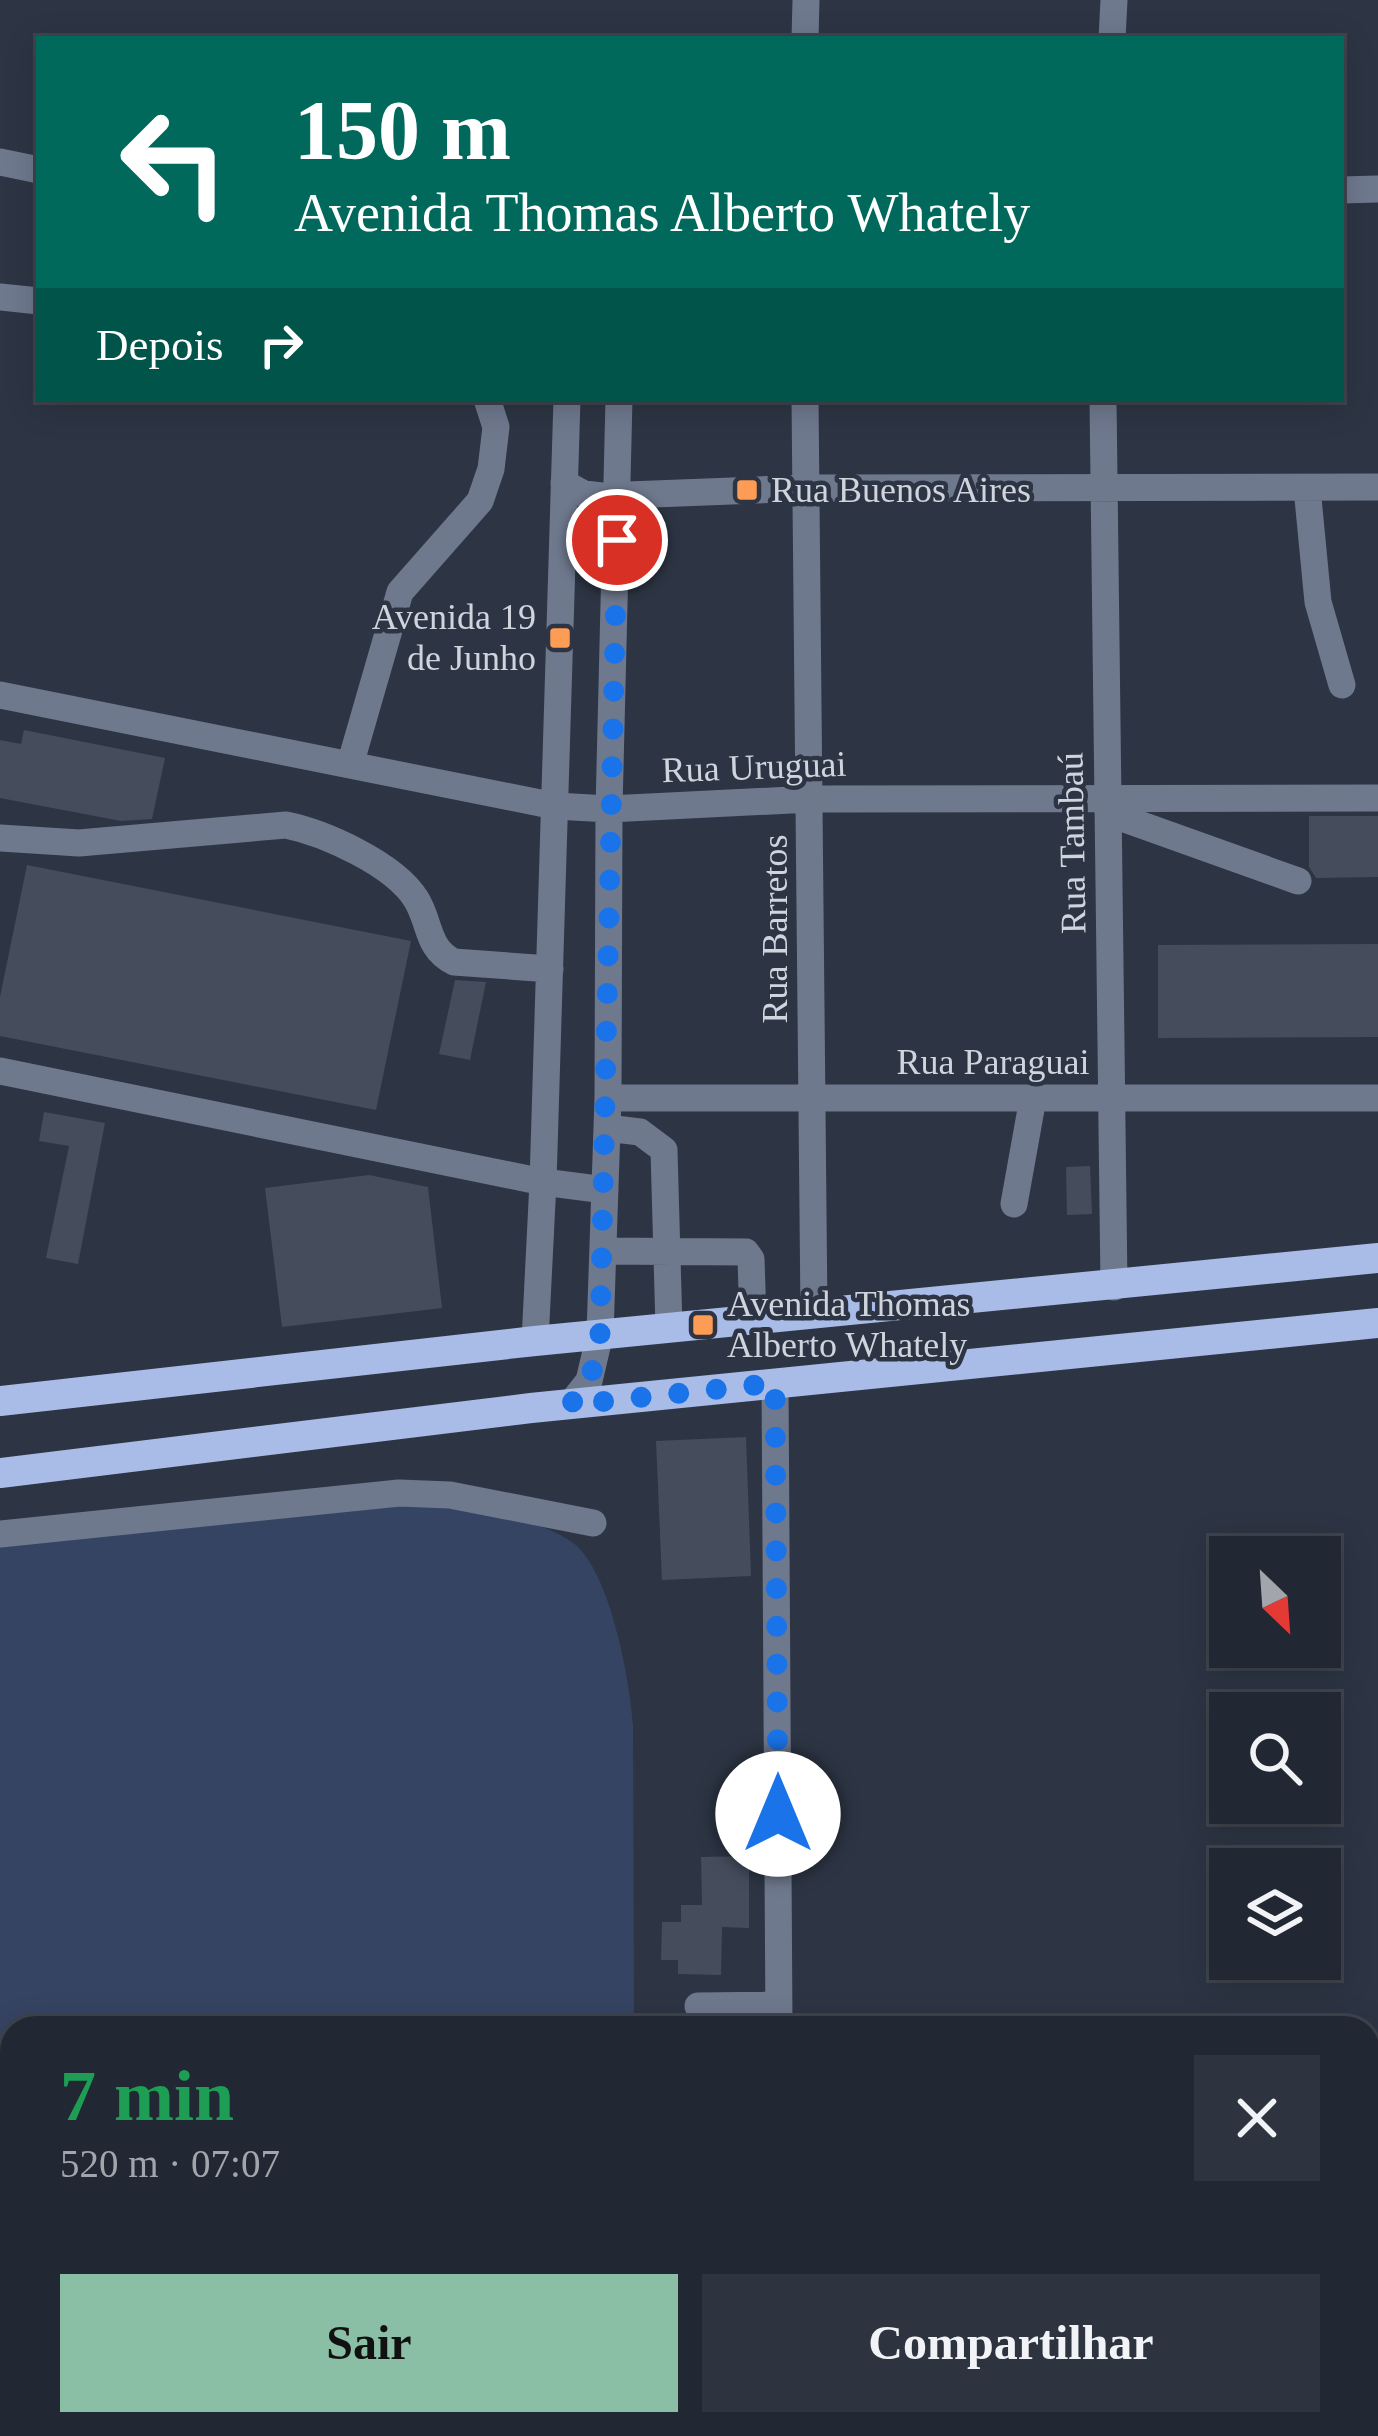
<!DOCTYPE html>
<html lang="pt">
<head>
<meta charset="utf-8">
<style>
  :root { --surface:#222833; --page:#2e343f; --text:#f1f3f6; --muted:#a2a6ac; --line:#3f444e; --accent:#8abfa5 }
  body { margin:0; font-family:Georgia,serif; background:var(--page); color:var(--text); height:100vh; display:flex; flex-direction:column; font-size:45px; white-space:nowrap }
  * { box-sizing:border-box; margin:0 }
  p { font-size:39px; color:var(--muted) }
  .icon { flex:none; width:66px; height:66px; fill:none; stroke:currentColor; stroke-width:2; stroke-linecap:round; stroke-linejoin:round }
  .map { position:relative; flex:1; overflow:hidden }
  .drawer { position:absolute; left:0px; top:2016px; width:1380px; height:420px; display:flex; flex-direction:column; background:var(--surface); border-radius:36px 36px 0 0; box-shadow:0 6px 30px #0003,0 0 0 3px var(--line) }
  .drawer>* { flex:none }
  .banner { position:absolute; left:36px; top:36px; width:1308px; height:366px; border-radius:0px; box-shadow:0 6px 30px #0003,0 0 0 3px var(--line); background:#00695c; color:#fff; overflow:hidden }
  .needle { width:78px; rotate:155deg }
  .tools { position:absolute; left:1209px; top:1536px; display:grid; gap:24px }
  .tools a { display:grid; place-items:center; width:132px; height:132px; border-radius:0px; background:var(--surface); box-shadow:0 6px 30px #0003,0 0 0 3px var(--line); font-size:60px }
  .pin { position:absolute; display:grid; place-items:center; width:102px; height:102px; color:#fff; margin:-51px; border:6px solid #fff; border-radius:50%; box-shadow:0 3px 12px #0007 }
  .me { position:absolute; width:132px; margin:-66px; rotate:0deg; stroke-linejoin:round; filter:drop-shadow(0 0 9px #0008) }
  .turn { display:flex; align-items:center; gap:42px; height:252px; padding:0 60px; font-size:54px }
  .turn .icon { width:156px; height:156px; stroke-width:2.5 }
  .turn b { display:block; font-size:84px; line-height:102px }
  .then { display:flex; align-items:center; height:114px; padding:0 60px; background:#0003; gap:24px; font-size:45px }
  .round { display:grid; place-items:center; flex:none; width:126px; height:126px; border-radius:0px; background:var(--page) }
  .head { display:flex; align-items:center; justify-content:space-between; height:204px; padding:0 60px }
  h1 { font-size:72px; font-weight:800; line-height:90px; color:#1e9e55 }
  .cta { display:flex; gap:24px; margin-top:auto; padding:24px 60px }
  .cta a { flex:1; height:138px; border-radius:0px; background:var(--accent); color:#111; font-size:48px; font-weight:800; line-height:138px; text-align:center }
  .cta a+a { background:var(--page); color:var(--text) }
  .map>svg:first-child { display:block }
  .green { fill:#364463 }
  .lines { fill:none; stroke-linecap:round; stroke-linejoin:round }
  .taxiway { stroke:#6e7582; stroke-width:54 }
  .building { fill:#454d5d }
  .minor { stroke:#6f798e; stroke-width:27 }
  .major { stroke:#a8bce7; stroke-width:30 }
  .route { stroke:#1a73e8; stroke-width:21; stroke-dasharray:0 37.8 }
  .poi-dot { fill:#fd9d55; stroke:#2d3544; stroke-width:4.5 }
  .labels { text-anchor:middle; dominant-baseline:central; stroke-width:9; stroke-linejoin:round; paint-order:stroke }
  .poi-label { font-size:36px; fill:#cfd4dd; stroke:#2d3544; text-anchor:start }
  .street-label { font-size:36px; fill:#cfd4dd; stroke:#2d3544 }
</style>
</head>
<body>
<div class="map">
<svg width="1378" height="2436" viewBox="0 0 1378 2436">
  <rect width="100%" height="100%" fill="#2d3544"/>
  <path class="green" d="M402,1499C451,1508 532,1513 573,1543C610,1570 630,1681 633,1725L634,2028H12V2212L0,2222V1542Z
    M12,2239V2424H151L136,2436H0V2250Z"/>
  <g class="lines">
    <path class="taxiway" d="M280,2436L295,2424"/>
  </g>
  <path class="building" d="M24,730L165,758L152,819L121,821L0,798V740L21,744Z
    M1309,816H1378V877L1316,878L1309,867Z
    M27,865L411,941L376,1110L0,1036V997Z
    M1378,944V1037L1158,1038V945Z
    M455,980L486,982L470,1060L439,1054Z
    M44,1112L105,1123L78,1264L46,1258L69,1146L39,1141Z
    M1090,1166L1092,1214L1067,1215L1066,1167Z
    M369,1175L428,1187L442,1308L282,1327L265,1188Z
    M746,1437L751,1576L662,1580L656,1441Z
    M749,1856V1928L722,1927L721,1975L678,1974V1960H661L662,1922H681V1905H702L701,1857Z"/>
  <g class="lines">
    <path class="minor" d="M805,39L806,0
      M1112,39L1114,0
      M0,162L39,170
      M1341,190L1378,189
      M0,297L39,301
      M805,399L814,1314
      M1103,399L1114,1287
      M564,483L584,494L602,496L806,488L1378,487
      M1307,488L1318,602L1342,685
      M0,695L555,806L609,809L811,799L1378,798
      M350,765L400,592L480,501L491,469L496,427L487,399
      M1108,813L1298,881
      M0,838L79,843L286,825C325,833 394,864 416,899C431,923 426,948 454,962L550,969
      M0,1071L543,1182L605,1190
      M608,1098H1378
      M607,1128L640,1132L664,1150L669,1328
      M1014,1204L1033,1098
      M603,1251L746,1252L751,1259L753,1320
      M535,1341L543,1182L567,399
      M775,1383L779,2028
      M570,1405L589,1381L600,1334L608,1098L609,809L619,399
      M0,1534L399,1493L450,1495L593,1523
      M698,2006L779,2005
      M1368,2173H1378
      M0,2236L12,2226
      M780,2424L781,2436
      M652,2426V2436
      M148,2436L162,2424"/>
    <path class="major" d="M0,1401L535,1341L1378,1258
      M0,1473L531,1408L1378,1323"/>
  </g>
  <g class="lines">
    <path class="route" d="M617,540L600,1334L590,1381L570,1405L775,1383L778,1814"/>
  </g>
  <g class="poi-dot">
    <rect x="735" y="478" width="24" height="24" rx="6"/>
    <rect x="548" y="626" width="24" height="24" rx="6"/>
    <rect x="691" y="1313" width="24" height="24" rx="6"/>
  </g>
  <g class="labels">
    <g class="poi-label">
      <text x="771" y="490">Rua Buenos Aires</text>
      <text x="536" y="617" text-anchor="end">Avenida 19<tspan x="536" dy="41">de Junho</tspan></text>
      <text x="727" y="1304">Avenida Thomas<tspan x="727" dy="41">Alberto Whately</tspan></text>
    </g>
    <g class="street-label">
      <text transform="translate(754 767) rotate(-2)">Rua Uruguai</text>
      <text transform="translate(1072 843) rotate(-91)">Rua Tambaú</text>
      <text transform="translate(775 929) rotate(-90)">Rua Barretos</text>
      <text x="993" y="1062">Rua Paraguai</text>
    </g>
  </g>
</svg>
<div class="tools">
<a><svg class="needle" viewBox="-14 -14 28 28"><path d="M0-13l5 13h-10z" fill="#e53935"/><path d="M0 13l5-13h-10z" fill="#a2a6ac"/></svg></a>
<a><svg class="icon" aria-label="search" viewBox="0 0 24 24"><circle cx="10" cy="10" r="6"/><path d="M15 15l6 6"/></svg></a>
<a><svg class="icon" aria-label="layers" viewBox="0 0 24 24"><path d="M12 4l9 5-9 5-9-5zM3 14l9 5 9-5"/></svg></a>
</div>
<div class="pin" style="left:617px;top:540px;background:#d93025"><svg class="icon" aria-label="arrive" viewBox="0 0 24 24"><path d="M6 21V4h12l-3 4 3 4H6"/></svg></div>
<svg class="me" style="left:778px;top:1814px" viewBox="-20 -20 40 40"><circle r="19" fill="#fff"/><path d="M0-13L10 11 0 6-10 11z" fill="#1a73e8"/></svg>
<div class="banner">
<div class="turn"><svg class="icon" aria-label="left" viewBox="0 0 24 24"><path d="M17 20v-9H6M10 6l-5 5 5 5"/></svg><div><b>150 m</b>Avenida Thomas Alberto Whately</div></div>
<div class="then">Depois<svg class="icon" aria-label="right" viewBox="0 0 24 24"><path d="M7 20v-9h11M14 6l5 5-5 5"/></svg></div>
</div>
<section class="drawer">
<div class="head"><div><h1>7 min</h1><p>520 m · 07:07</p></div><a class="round"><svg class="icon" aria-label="close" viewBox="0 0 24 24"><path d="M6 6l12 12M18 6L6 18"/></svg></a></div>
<div class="cta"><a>Sair</a><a>Compartilhar</a></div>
</section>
</div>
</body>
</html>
